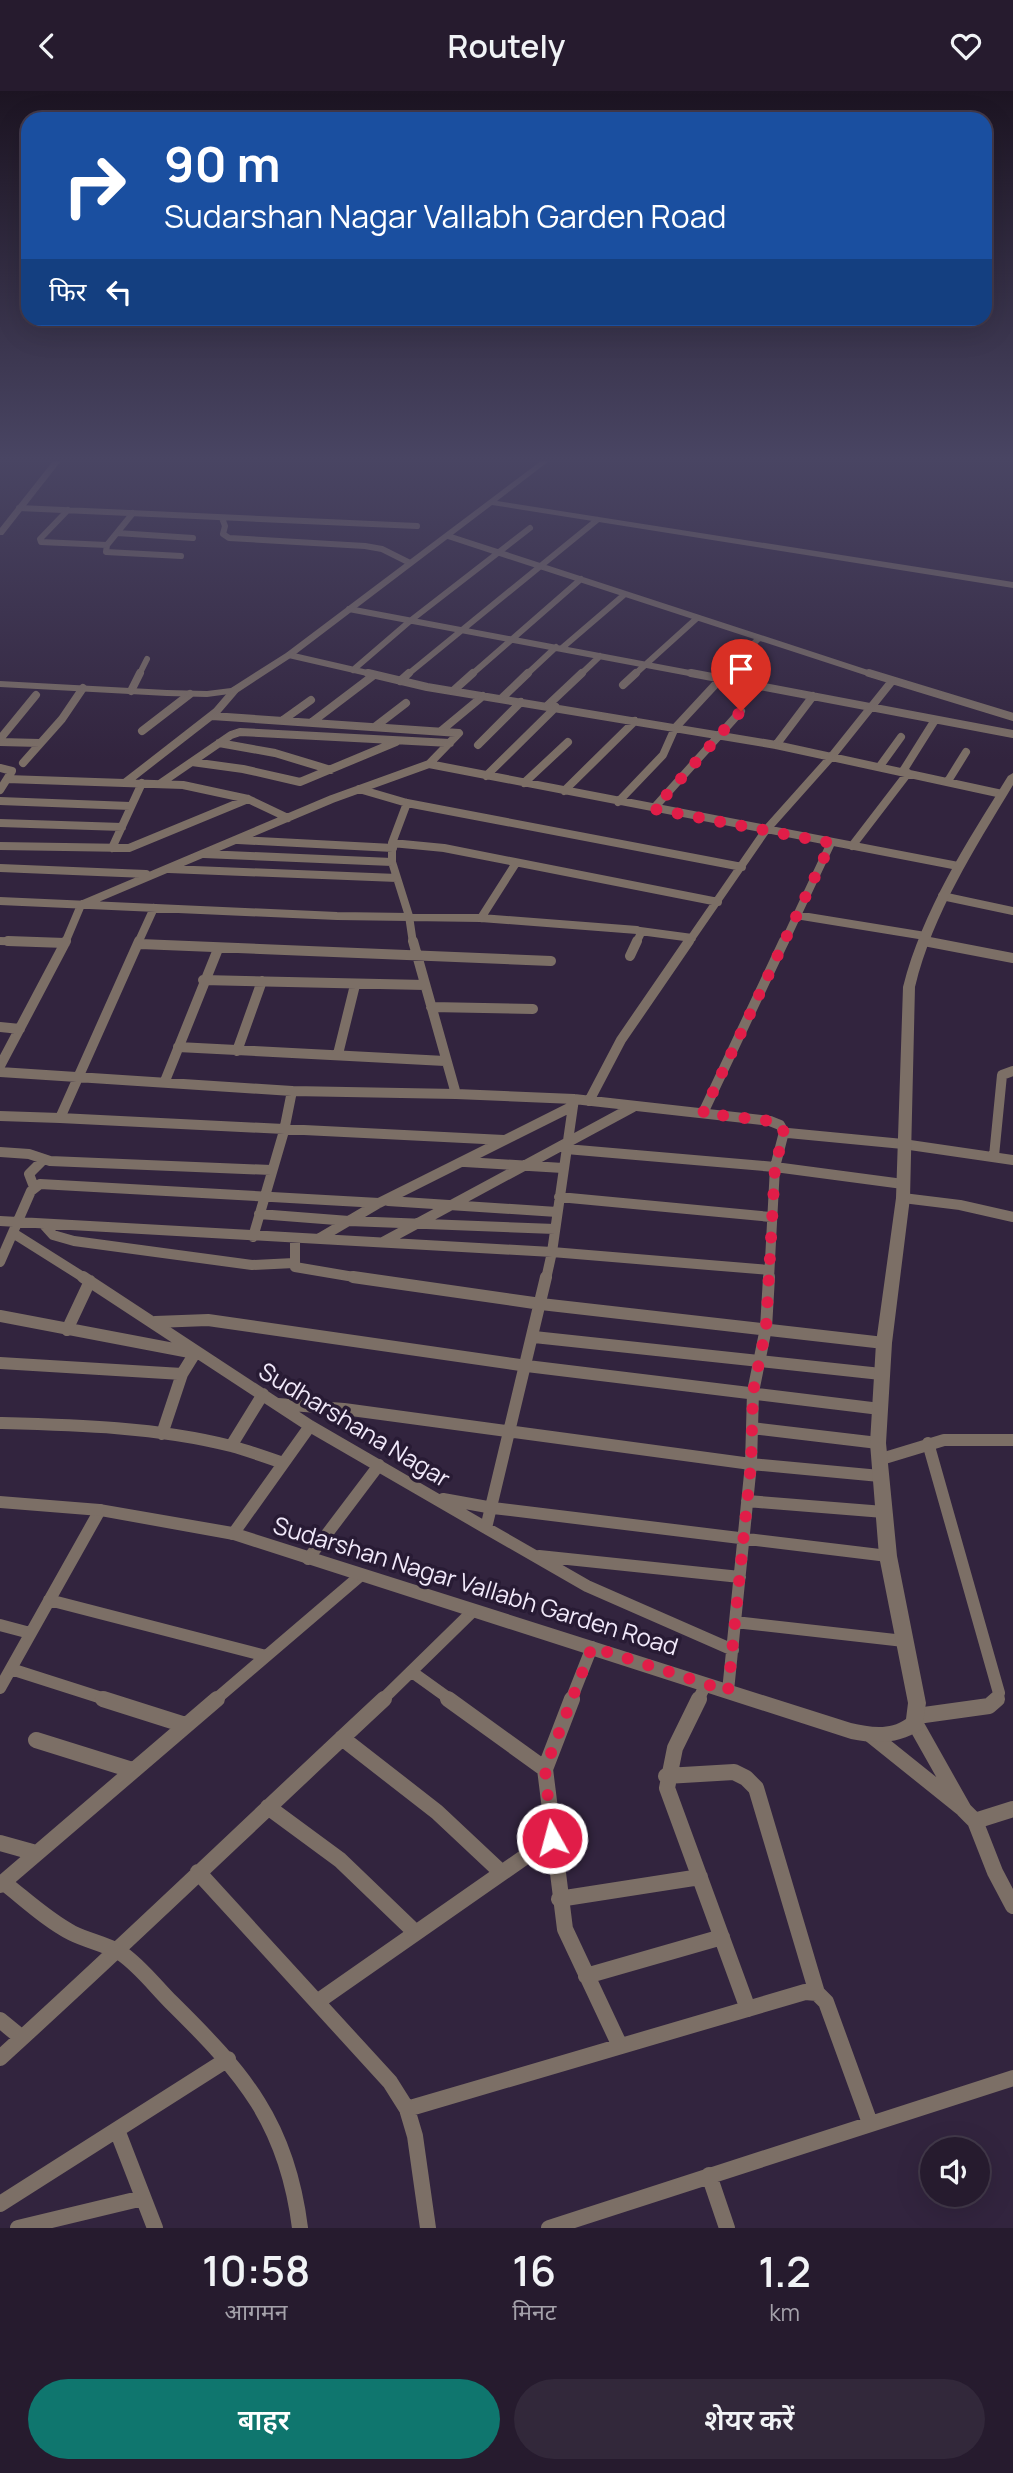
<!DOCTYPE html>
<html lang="hi">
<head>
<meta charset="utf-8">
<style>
  :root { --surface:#261b2e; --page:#32283a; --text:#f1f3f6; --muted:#a4a1aa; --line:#42394a; --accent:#0f766e }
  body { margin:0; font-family:Manrope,"Noto Sans Devanagari",sans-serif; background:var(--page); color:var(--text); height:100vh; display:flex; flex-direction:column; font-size:26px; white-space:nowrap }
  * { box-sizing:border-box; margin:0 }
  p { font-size:23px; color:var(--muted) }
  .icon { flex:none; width:38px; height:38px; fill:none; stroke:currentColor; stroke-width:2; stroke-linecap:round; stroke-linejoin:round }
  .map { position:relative; height:2137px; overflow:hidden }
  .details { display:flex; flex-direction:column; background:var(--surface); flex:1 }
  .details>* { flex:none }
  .top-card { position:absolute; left:21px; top:21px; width:971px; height:214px; border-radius:21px; box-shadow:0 7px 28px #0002,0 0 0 2px var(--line); background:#1a4fa0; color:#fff; overflow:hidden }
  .controls { position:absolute; left:920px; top:2046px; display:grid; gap:14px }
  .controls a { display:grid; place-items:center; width:70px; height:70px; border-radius:50%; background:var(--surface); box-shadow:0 7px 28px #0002,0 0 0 2px var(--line); font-size:35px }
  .pin { position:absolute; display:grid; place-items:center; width:60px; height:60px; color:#fff; margin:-72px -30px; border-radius:50% 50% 50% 0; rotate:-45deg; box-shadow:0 0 7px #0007 }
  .pin .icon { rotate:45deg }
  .me { position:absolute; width:77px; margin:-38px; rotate:353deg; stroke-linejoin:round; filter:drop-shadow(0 0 5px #0008) }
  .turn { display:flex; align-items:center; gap:24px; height:147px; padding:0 28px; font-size:32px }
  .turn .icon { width:91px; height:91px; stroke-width:2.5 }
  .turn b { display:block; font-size:49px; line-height:60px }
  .then { display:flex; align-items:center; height:66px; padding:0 28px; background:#0003; gap:14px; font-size:26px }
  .eta { display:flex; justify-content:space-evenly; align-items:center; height:119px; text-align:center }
  .eta b { font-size:42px; font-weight:600; line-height:49px }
  .button { display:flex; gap:14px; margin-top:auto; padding:14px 28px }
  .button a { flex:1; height:80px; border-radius:42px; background:var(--accent); color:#fff; font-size:28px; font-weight:600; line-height:80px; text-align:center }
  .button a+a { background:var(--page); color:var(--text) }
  header { display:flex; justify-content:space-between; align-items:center; height:91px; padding:0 28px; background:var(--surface); font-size:32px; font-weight:600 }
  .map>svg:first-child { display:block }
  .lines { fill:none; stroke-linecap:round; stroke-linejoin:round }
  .minor-far4 { stroke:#7c6f66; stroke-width:6 }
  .minor-far3 { stroke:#7c6f66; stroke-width:8 }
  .minor-far2 { stroke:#7c6f66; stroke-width:10 }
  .minor-far1 { stroke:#7c6f66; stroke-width:12 }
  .minor { stroke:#7c6f66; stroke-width:16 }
  .tertiary { fill:#7c6f66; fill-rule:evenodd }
  .route { stroke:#e11d48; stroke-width:12; stroke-dasharray:0 21.6 }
  .labels { text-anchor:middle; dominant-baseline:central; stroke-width:7; stroke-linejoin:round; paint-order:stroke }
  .street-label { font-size:24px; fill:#f1e9fa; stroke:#281b34 }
</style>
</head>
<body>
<header><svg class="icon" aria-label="back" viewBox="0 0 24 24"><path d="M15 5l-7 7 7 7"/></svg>Routely<svg class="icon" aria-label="heart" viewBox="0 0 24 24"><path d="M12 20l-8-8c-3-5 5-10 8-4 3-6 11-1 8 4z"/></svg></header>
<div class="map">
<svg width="1013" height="2137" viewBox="0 0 1013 2137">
  <rect width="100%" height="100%" fill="#32243e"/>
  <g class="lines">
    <path class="minor-far4" d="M19,417L417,435
      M68,419L40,448L41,451L107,454
      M133,422L107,454L106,461L181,465
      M222,427L225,435L223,443L229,447L365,455L382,458L410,472
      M117,442L193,447
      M448,445L874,584
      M349,518L700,584
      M562,557L625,503
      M289,564L376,584
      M353,579L410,530L530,437
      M139,584L147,568
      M407,584L597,429
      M471,584L581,488
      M526,584L556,556
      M580,584L600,565
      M634,584L697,527
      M724,584L759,547"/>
    <path class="minor-far3" d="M368,582L427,596L776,654L1002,703
      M691,582L1013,643
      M869,582L1013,626
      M400,590L409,582
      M623,594L636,582
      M131,600L140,582
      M453,600L473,582
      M501,608L528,582
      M547,615L582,582
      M283,629L311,609
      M312,631L374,584
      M376,635L406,612
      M442,639L483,605
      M142,640L190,603
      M0,648L36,604
      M0,651L40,652
      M219,652L275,662L331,679
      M478,654L521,611
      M776,654L813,605
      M192,671L243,678L300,691L396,651
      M23,672L62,628L83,597
      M429,673L958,775
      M880,675L901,646
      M0,677L12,680L0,699
      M903,680L935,629
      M486,685L556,616
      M7,688L183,694L248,708L288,727
      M948,690L966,661
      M126,691L216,621L234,600
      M161,692L231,644L240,641L450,652
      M524,692L568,651
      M359,698L407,712L742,776
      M564,700L635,630
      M0,710L130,715
      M618,711L663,664L675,637L726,582
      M407,712L392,752V771L409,825L413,852
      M654,717L741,620
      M0,732L122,736
      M238,749L393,757
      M392,752L444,757L718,811
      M0,755L129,757L248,708
      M852,755L908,682
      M112,757L142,692
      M204,763L392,771
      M0,777L146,783
      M169,778L397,787
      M942,805L1013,820
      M0,810L337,825L481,827L637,839L641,842L636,852
      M796,824L925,845
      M481,827L516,772
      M640,840L692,847
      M0,850L64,852
      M923,850L933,852
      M65,852L81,814L332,708L429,673L459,642L212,625
      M138,852L154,817
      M688,852L766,739L832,665L892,590
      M784,852L831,752"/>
    <path class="minor-far2" d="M8,850L65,852
      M139,850L60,1027L504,1049
      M413,850L456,1003L574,1008L770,1030L780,1034L784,1041L788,1042L903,1053L1013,1069
      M924,850L1013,867
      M140,853L551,870
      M630,865L637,850
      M203,889L425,894
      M431,916L533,918
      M0,936L20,938
      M178,956L445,970
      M237,960L262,890
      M338,963L355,894
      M0,975L66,850
      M0,981L292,1000L456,1003
      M165,990L218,858
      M589,1010L621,949L689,850
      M703,1022L784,850
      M0,1025L60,1027
      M566,1058L775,1076L903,1093
      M0,1061L29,1063L50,1070L271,1079
      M994,1065L1002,984L1013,980
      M465,1071L563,1077
      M34,1096L29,1083L43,1069
      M559,1106L771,1126
      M903,1107L960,1114L1013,1126
      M388,1110L557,1121
      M259,1123L349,1130L555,1138
      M0,1130L552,1161L769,1179
      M44,1134L53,1144L74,1150L252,1174L294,1172
      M13,1142L86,1188
      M253,1146L284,1040L292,1000
      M295,1148V1176L366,1188
      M318,1148L379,1112L573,1015
      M383,1151L633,1016
      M0,1171L31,1100L40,1093L379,1112
      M546,1188L552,1161L574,1008
      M769,1188L775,1076L784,1041"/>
    <path class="minor-far1" d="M83,1186L310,1335L486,1437
      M353,1186L541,1213L884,1252
      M546,1186L486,1437L587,1495L733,1559
      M0,1225L200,1263
      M155,1231L208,1229L527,1275L880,1318
      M67,1239L90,1190
      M534,1246L881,1283
      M0,1272L182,1283
      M278,1313L344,1318L751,1373L880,1385
      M0,1332C76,1334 157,1336 231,1355C249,1360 266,1366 283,1372
      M752,1337L878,1352
      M162,1343L182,1283L195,1262
      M928,1352L999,1602L996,1609
      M231,1355L263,1303
      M878,1369L944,1349H1013
      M443,1408L493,1417L888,1465
      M747,1410L884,1421
      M233,1443L310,1335
      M539,1465L740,1486
      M308,1468L379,1374
      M49,1509L266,1565
      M735,1531L904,1550
      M0,1534L30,1542
      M11,1578L108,1609
      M412,1581L451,1609
      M0,1597L100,1419
      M728,1600L751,1373L753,1301L766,1237L769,1186
      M215,1609L360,1485
      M382,1609L473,1520
      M571,1609L592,1556
      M698,1609L706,1593"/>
    <path class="minor" d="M103,1608L185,1634
      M448,1608L545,1678
      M572,1608L545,1678L565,1838L620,1955
      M699,1608L675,1657L667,1697L748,1918
      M917,1625L989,1615L997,1608
      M915,1632L964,1719L975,1730L995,1781L1013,1815
      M871,1644L962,1717
      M342,1647L437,1721L502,1782
      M36,1649L132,1679
      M666,1685L734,1681L746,1687L756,1697L817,1902
      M268,1716L340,1769L416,1842
      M975,1730L1013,1718
      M0,1752L36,1762
      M198,1781L390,1991L407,2018L415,2045L428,2137
      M3,1791C25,1808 47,1829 72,1842C88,1850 106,1853 121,1862C140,1875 155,1895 171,1911C244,1983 287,2032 300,2137
      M0,1794L217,1608
      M559,1808L700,1786
      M586,1885L722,1846
      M317,1911L552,1747
      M0,1929L22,1947
      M0,1967C130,1849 256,1727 384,1608
      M407,2018L805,1901L817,1902L826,1911L870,2032
      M117,2039L155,2137
      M709,2084L727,2137
      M0,2113L228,1968
      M18,2137L143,2107
      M549,2137L1013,1987"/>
    <path class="tertiary" d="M53,370H61L3,444H0V437Z
      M541,370H549L497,410L1013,491V497L492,414L292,566L237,602L207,606L167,605L0,596V590L167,599L207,600L231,597L286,562Z
      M1013,682V694C974,759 933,822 915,896L910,1107L892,1252L886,1352L897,1465L926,1612L922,1638C899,1653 877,1653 851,1648L233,1449L100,1425L0,1417V1405L100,1413L233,1436L851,1632C870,1636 889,1640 906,1628L908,1612L879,1465L870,1352L876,1252L896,1107L903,896C923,818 966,753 1008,685Z"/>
  </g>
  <linearGradient id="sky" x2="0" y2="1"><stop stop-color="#1c1422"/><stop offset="0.55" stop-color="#494563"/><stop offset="1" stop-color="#494563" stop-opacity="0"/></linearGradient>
  <rect width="1013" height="669" fill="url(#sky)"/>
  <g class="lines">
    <path class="route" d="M552,1747L545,1678L592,1556L728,1600L751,1373L753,1301L766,1237L775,1076L784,1041L780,1034L770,1030L703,1022L831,752L654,718L741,620"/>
  </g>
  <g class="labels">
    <g class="street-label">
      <text transform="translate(355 1333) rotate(31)">Sudharshana Nagar</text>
      <text transform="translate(476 1494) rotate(17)">Sudarshan Nagar Vallabh Garden Road</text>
    </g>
  </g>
</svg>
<div class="controls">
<a><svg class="icon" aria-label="sound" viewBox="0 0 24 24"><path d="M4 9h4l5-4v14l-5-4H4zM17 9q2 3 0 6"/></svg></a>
</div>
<div class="pin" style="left:741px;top:620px;background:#d93025"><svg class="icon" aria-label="arrive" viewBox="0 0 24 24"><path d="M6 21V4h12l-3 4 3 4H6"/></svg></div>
<svg class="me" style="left:552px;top:1747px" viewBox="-20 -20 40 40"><circle r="17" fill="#e11d48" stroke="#fff" stroke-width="3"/><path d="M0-11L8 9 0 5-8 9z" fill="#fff"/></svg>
<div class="top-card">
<div class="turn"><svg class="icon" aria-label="right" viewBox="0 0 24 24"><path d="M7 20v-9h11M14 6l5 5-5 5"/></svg><div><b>90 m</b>Sudarshan Nagar Vallabh Garden Road</div></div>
<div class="then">फिर<svg class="icon" aria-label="left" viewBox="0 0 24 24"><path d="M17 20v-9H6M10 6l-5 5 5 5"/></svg></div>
</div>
</div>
<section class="details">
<div class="eta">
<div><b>10:58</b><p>आगमन</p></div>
<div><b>16</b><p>मिनट</p></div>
<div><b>1.2</b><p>km</p></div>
</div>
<div class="button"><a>बाहर</a><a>शेयर करें</a></div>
</section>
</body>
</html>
